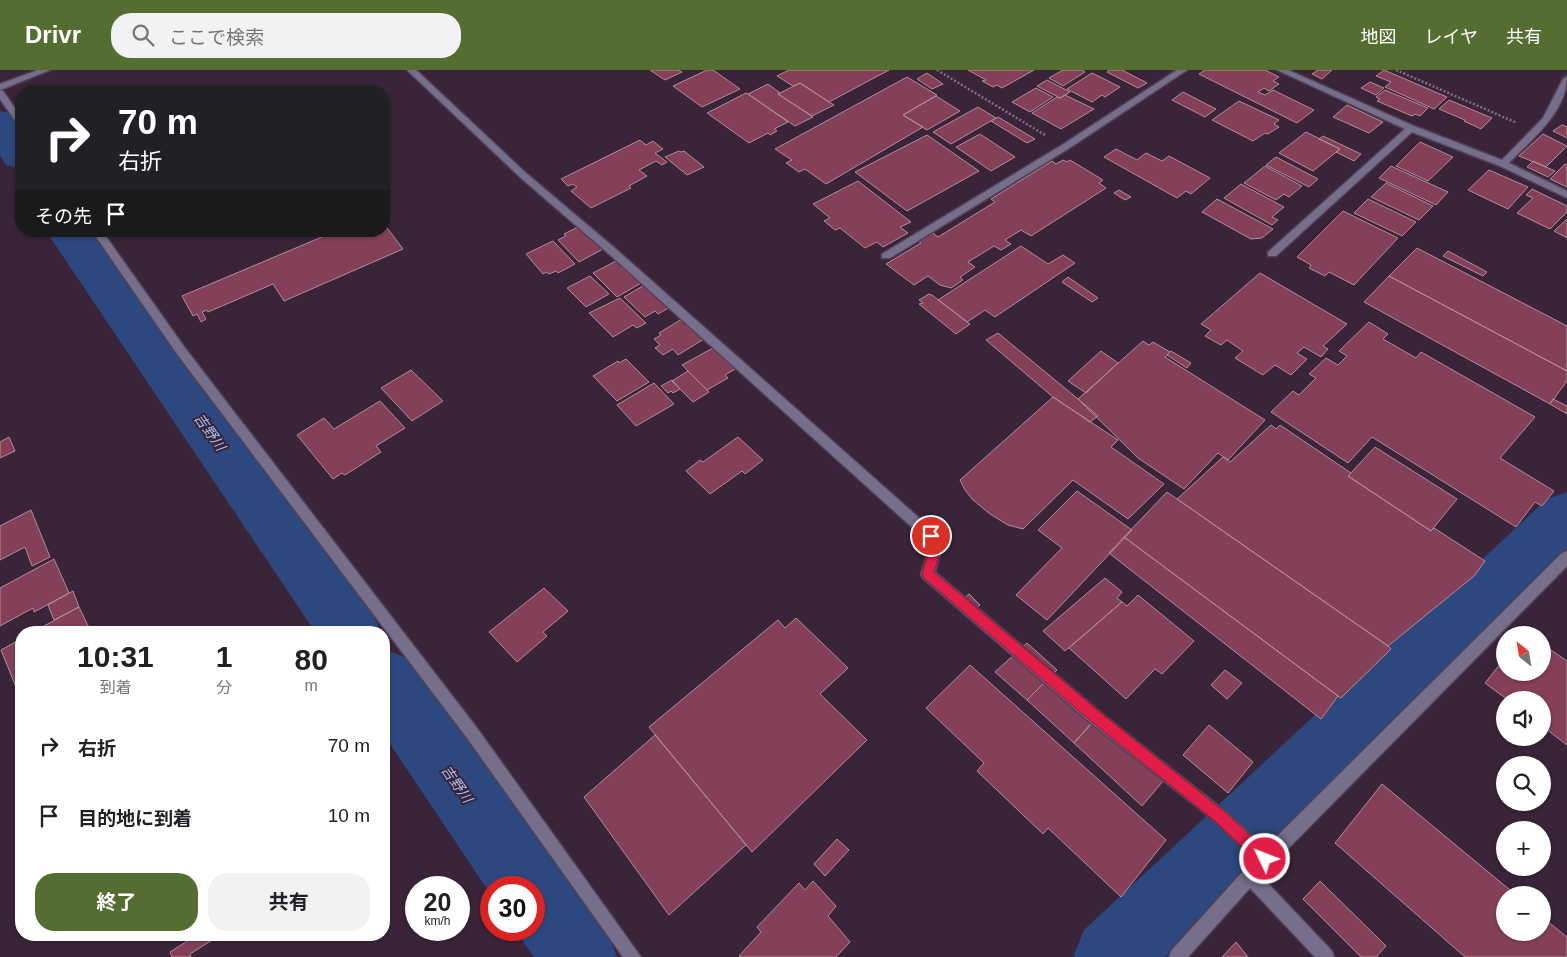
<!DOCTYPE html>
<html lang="ja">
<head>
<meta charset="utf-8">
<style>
  :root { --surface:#fff; --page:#f2f2f2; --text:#202124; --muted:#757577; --accent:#536e30 }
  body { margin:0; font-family:Helvetica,"Noto Sans JP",sans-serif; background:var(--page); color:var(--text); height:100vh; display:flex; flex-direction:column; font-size:19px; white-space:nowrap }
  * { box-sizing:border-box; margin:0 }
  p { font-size:16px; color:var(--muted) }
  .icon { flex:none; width:28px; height:28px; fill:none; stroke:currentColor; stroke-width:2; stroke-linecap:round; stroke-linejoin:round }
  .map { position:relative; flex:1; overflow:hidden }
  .side { position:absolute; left:15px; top:556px; width:375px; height:315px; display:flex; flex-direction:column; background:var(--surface); border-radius:20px; box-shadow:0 1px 4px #0004 }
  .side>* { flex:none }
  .top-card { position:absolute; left:15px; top:15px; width:375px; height:152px; border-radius:20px; box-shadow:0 1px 4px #0004; background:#202124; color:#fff; overflow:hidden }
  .needle { width:32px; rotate:330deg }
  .fabs { position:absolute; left:1496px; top:556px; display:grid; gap:10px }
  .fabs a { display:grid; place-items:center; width:55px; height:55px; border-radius:50%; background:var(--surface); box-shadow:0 1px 4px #0004; font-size:25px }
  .speed { position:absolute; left:405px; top:806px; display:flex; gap:10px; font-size:25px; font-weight:700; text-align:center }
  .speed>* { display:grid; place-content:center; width:65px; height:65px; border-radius:50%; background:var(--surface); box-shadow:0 1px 4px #0004; line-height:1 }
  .speed small { font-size:12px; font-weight:400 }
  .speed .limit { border:8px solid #d22; background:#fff; color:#111 }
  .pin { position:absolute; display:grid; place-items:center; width:42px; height:42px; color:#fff; margin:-21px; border:2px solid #fff; border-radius:50%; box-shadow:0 1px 5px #0007 }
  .me { position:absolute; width:55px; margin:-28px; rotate:313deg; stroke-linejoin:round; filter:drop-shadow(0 0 4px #0008) }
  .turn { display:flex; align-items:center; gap:18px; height:105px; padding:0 20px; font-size:22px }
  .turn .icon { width:65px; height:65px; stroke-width:2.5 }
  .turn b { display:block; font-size:35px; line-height:42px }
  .then { display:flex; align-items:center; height:48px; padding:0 20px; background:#0003; gap:10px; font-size:19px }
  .eta { display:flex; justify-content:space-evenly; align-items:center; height:85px; text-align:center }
  .eta b { font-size:30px; font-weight:700; line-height:35px }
  .button { display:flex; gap:10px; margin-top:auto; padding:10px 20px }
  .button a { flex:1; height:58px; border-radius:20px; background:var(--accent); color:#fff; font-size:20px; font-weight:700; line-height:58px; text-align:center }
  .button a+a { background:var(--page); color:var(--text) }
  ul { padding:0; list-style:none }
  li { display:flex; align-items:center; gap:15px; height:70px; padding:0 20px }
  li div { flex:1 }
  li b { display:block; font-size:19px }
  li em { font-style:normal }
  header { display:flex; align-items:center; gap:30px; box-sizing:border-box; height:70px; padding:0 25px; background:var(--accent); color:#fff }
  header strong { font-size:24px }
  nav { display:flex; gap:28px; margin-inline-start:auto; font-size:18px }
  .search { width:350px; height:45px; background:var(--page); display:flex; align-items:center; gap:12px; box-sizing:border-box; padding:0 18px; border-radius:20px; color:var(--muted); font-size:19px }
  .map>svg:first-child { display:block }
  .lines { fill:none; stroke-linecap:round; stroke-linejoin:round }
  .river { fill:#2c487e; fill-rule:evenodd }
  .building { fill:#844058; stroke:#b28d98 }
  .minor-casing { stroke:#544054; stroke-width:3 }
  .path { stroke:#827082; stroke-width:2.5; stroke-dasharray:2 2; stroke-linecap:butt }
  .minor { fill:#756f8b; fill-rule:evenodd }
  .route { fill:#e11d48; stroke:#92132f }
  .labels { text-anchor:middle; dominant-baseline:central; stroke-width:4; stroke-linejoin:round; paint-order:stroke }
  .water-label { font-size:14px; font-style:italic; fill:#a8c3f5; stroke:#392439 }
</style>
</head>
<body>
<header>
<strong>Drivr</strong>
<div class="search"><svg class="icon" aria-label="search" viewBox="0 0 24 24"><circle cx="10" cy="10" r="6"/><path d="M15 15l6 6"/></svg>ここで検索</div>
<nav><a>地図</a><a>レイヤ</a><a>共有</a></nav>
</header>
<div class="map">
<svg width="1567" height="887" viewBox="0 0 1567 887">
  <rect width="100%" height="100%" fill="#392439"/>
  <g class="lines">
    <path class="river" d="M0,41L14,44L21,54V99L6,95L0,86Z
      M46,161H93L372,542L381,562H315Z
      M1567,422V484L1165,887H1073L1084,860L1547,429Z
      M384,579L407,588L606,860L617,887H534L515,860H534V818H491V825L384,665Z"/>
  </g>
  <path class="building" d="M650,0H678L682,2L665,10Z
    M707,0H713L740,19L702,37L673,16Z
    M789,0H889L829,32L800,13L793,16L777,6Z
    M968,0H1034L1002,18L997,15L993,17L982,11L986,10Z
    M1063,0H1082L1085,2L1063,16L1049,8Z
    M1109,0H1122L1147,13L1138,18L1107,2Z
    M1205,0H1265L1279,7L1273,11L1279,14L1269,21L1264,18L1258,22L1265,25L1273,20L1314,40L1297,53L1199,4Z
    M1318,0H1332L1322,9L1312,4Z
    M1384,0L1447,27L1434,39L1385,17L1391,12L1376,6Z
    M927,3L943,14L932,19L917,9Z
    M1092,3L1120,17L1105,27L1102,25L1092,32L1067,19Z
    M907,7L937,25L903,45L923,57L826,114L805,99L799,102L786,93L792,90L775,79Z
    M1047,10L1070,22L1060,28L1037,16Z
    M1370,12L1384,18L1376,25L1361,18Z
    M800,13L829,32L834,35L812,46L778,24Z
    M768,14L780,23L778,24L813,47L795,56L748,24Z
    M1036,18L1053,27L1030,42L1012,32Z
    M1385,20L1428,38L1420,46L1415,44L1412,46L1377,31L1380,29L1376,27Z
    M1183,22L1216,39L1205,47L1172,30Z
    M746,23L748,24L788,52L774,59L777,61L770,65L768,63L749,73L707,43Z
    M1065,25L1094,39L1061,59L1032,43L1057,27L1060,28Z
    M936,26L960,41L927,60L903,45Z
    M1449,30L1492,48L1481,59L1464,51L1465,50L1439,39Z
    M1239,31L1279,50L1274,54L1279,57L1268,64L1265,63L1253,71L1212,50Z
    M1347,35L1383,52L1369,63L1333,47Z
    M978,37L996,48L951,74L933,62Z
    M998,47L1035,69L1027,73L991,51Z
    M1562,55L1567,57V68L1553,61Z
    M1306,62L1340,79L1313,101L1279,83Z
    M980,64L1015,87L991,101L956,77Z
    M1543,64L1567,76L1546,97L1519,86Z
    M927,65L979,101L907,141L855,102Z
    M1323,66L1361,84L1354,91L1336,82L1340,79L1319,69Z
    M640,70L646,75L653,71L663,79L655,83L667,92L662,95L656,91L639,100L647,106L629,116L631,118L591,138L571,121L577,117L573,114L568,116L561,109Z
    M1420,72L1453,87L1428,111L1396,96Z
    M1116,79L1137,90L1146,83L1162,91L1169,86L1210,108L1191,124L1186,121L1177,128L1104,87Z
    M679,81L681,82L684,81L704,97L687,105L665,87Z
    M1276,87L1318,109L1309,117L1266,95Z
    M1063,90L1067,92L1070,90L1103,110L1099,113L1106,118L1031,166L1021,160L1005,170L1011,174L1001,180L994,176L968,192L975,197L960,207L963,210L951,218L940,215L928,206L914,215L886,194L921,173L916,169L930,161L938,167L995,132L991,129L1052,91L1056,94Z
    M1533,91L1546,97L1555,101L1548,107L1527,97Z
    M1565,94L1567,95V117L1550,109Z
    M1265,96L1302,116L1289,127L1284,124L1276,130L1244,113Z
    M1391,96L1448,122L1436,135L1379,108Z
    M1489,100L1528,117L1508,139L1468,120Z
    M858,111L911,152L900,157L908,163L883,177L877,172L865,178L840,158L835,160L824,151L830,148L813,134Z
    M1386,113L1433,136L1419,150L1371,127Z
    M1241,114L1284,137L1272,147L1278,150L1272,155L1224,128Z
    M1532,119L1567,136V142L1550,159L1517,143L1533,128L1526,125Z
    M1119,120L1131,127L1125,130L1114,123Z
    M1217,129L1273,159L1262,168L1251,169L1202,142Z
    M1368,129L1416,152L1402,166L1354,143Z
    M1343,141L1398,168L1354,215L1329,202L1325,206L1309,198L1311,195L1297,187Z
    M1567,149V168L1554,161Z
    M384,154L403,179L284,231L273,214L208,242L207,240L202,242L206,249L201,252L197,244L193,246L182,226L336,161H384Z
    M582,155L605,178L579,192L558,170L566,166L564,164Z
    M553,171L575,194L558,203L556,201L549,204L546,202L543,204L526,184Z
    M1021,176L1048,194L1063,185L1075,193L995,247L985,240L967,252L938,230Z
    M1417,178L1567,256V301L1389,206Z
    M1448,181L1487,202L1483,206L1443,186Z
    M616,191L632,206L634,204L643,212L617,227L593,203Z
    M1260,203L1347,254L1323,276L1328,279L1321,287L1304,277L1297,283L1307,289L1291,305L1275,295L1263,305L1235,288L1243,281L1227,270L1221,275L1205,266L1211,260L1201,254Z
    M590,206L609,224L586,237L567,218Z
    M1389,206L1567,301V311L1550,334L1364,232Z
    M1068,207L1098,228L1092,232L1062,212Z
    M646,214L670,237L658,244L655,241L645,247L624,227Z
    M929,224L932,225L970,254L956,264L919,234L923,233L919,230Z
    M620,228L646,253L637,258L633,255L613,267L589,243Z
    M682,249L704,269L678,285L673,279L663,285L655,278L660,275L654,269L661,265L659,263Z
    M1369,252L1388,264L1383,269L1416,288L1421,282L1535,347L1500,388L1554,421L1542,436L1535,432L1516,457L1372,367L1348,393L1271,342L1293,321L1299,325L1316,308L1309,304L1326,288L1338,295L1347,286L1339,281Z
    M998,263L1078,329L1098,346L1090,352L1053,327L986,270Z
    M1143,271L1149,275L1153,272L1170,282L1165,287L1265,350L1228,390L1218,383L1184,419L1138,388L1078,329Z
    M713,278L735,299L725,305L728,308L707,320L682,295Z
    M1101,281L1118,293L1086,323L1068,311Z
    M1171,281L1191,293L1187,298L1167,285Z
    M626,289L649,312L617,331L593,306L618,291L619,293Z
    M411,300L443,331L412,351L381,318Z
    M688,301L709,322L693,332L672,311Z
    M672,310L680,319L673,323L671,321L668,323L661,316Z
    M654,313L674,334L636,356L617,335Z
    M1053,327L1118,370L1111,377L1164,414L1128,449L1073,410L1023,459L1008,455L990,444L973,430L965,420L960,410Z
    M1553,329L1567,336V344L1550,334Z
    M380,331L405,358L376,376L381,382L345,405L342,403L333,409L297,365L324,348L334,359Z
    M1271,355L1276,359L1280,355L1351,403L1348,406L1431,461L1434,458L1485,491L1474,506L1388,576L1177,429L1223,387L1230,392Z
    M9,367L15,381L0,388V372Z
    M738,367L763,390L745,404L742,401L710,424L686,401L700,390L703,392Z
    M1375,377L1457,429L1431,461L1348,406Z
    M1077,421L1132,460L1047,550L1016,525L1062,478L1038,460Z
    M1167,422L1388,576L1391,579L1341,628L1338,626L1124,467Z
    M31,440L50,487L32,496L25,477L0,490V456Z
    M1124,467L1338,626L1321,649L1109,483Z
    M54,489L69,523L34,542L33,538L0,556V518Z
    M1105,508L1122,522L1117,528L1122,532L1065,581L1043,561Z
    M544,518L568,541L543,562L547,566L517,592L489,562Z
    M73,521L79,537L54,550L48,535Z
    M969,524L980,535L969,544L958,533Z
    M1138,525L1194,571L1162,604L1155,599L1126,629L1069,578L1122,532L1127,536Z
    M79,537L91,562H33L55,550Z
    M796,548L848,598L820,624L867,670L752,782L649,657L778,550L785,558Z
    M21,569V614L16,617L1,580Z
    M1027,573L1057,600L1027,630L995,602Z
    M1542,574L1567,591V675L1542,656V630H1508L1485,613L1505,588V602H1542Z
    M970,595L1166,770L1121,827L1048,758L1043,764L977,701L984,693L926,638Z
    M1225,600L1242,613L1227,629L1211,615Z
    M1053,604L1095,649L1074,673L1027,630Z
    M1101,643L1169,704L1142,736L1074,673Z
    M1209,655L1253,692L1228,723L1183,685Z
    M655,665L746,775L669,845L584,727Z
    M1382,714L1516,825H1505V862H1542V847L1567,867V887H1465L1335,773Z
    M837,769L849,780L825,806L814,794Z
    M813,811L836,836L828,846L850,872L836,887H740L739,886L761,862L757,857L799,813L805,820Z
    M1320,811L1386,876L1376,887H1361L1303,829Z
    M197,865H212L214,869L190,884L191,887H172L170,882Z
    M1236,872L1248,887H1222Z"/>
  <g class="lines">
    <g class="minor-casing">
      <path id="minor" d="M38,0H50L0,20V14Z
        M407,0H416L527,104L617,180L935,462L941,480L935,502L1101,643L1226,742L1265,778L1562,483L1567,481V496L1261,806L1332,881L1334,887H1315L1250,818L1188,887H1169L1171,881L1254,789L1216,752L1091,653L923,508L921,504L929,480L925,469L609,184L521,108Z
        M1177,0H1187L1068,79L890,188H882V184L1062,75Z
        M1277,0H1288L1414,56L1502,90L1543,48L1563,9L1567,6C1567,42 1532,69 1509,93L1567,121V128L1500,96L1412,62L1276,186H1268V182L1405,59Z
        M0,20L3,21L21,47V56L18,55L0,29Z
        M92,161H102L185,278L477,658L641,887H623L467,668L177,284Z"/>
    </g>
    <path class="path" d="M937,0L1045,65
      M1396,0L1517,53"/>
    <use href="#minor" class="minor"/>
  </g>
  <path class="route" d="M931,461L935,463L941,480L934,502L1101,643L1226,743L1270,784L1272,789L1270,794L1265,796L1260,794L1216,752L1092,652L924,508L922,504L929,480L925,466L927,463Z"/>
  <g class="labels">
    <g class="water-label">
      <text transform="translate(210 362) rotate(55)">吉野川</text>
      <text transform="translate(457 714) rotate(55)">吉野川</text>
    </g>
  </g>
</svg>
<div class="fabs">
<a><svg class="needle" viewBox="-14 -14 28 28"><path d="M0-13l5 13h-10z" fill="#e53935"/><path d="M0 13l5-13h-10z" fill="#757577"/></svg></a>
<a><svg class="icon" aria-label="sound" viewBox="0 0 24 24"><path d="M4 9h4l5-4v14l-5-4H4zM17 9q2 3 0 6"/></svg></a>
<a><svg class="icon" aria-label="search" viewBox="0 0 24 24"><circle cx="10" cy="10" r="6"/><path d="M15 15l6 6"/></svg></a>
<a>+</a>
<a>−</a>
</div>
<div class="speed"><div>20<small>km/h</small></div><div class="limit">30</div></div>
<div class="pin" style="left:931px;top:466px;background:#d93025"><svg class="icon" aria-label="arrive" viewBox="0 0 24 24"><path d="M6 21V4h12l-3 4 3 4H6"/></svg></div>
<svg class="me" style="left:1265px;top:789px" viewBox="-20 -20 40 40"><circle r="17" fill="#e11d48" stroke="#fff" stroke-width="3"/><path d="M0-11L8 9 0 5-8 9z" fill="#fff"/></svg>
<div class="top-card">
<div class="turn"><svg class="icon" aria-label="right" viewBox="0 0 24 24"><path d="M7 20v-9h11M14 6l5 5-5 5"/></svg><div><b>70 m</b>右折</div></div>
<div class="then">その先<svg class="icon" aria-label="arrive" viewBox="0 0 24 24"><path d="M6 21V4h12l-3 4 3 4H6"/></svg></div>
</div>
<section class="side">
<div class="eta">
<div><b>10:31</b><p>到着</p></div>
<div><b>1</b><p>分</p></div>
<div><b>80</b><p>m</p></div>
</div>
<ul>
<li><svg class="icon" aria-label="right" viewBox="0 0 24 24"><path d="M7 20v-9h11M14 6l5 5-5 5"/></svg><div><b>右折</b></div><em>70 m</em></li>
<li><svg class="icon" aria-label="arrive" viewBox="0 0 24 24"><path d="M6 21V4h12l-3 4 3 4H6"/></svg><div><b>目的地に到着</b></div><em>10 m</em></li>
</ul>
<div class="button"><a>終了</a><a>共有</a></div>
</section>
</div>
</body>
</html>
